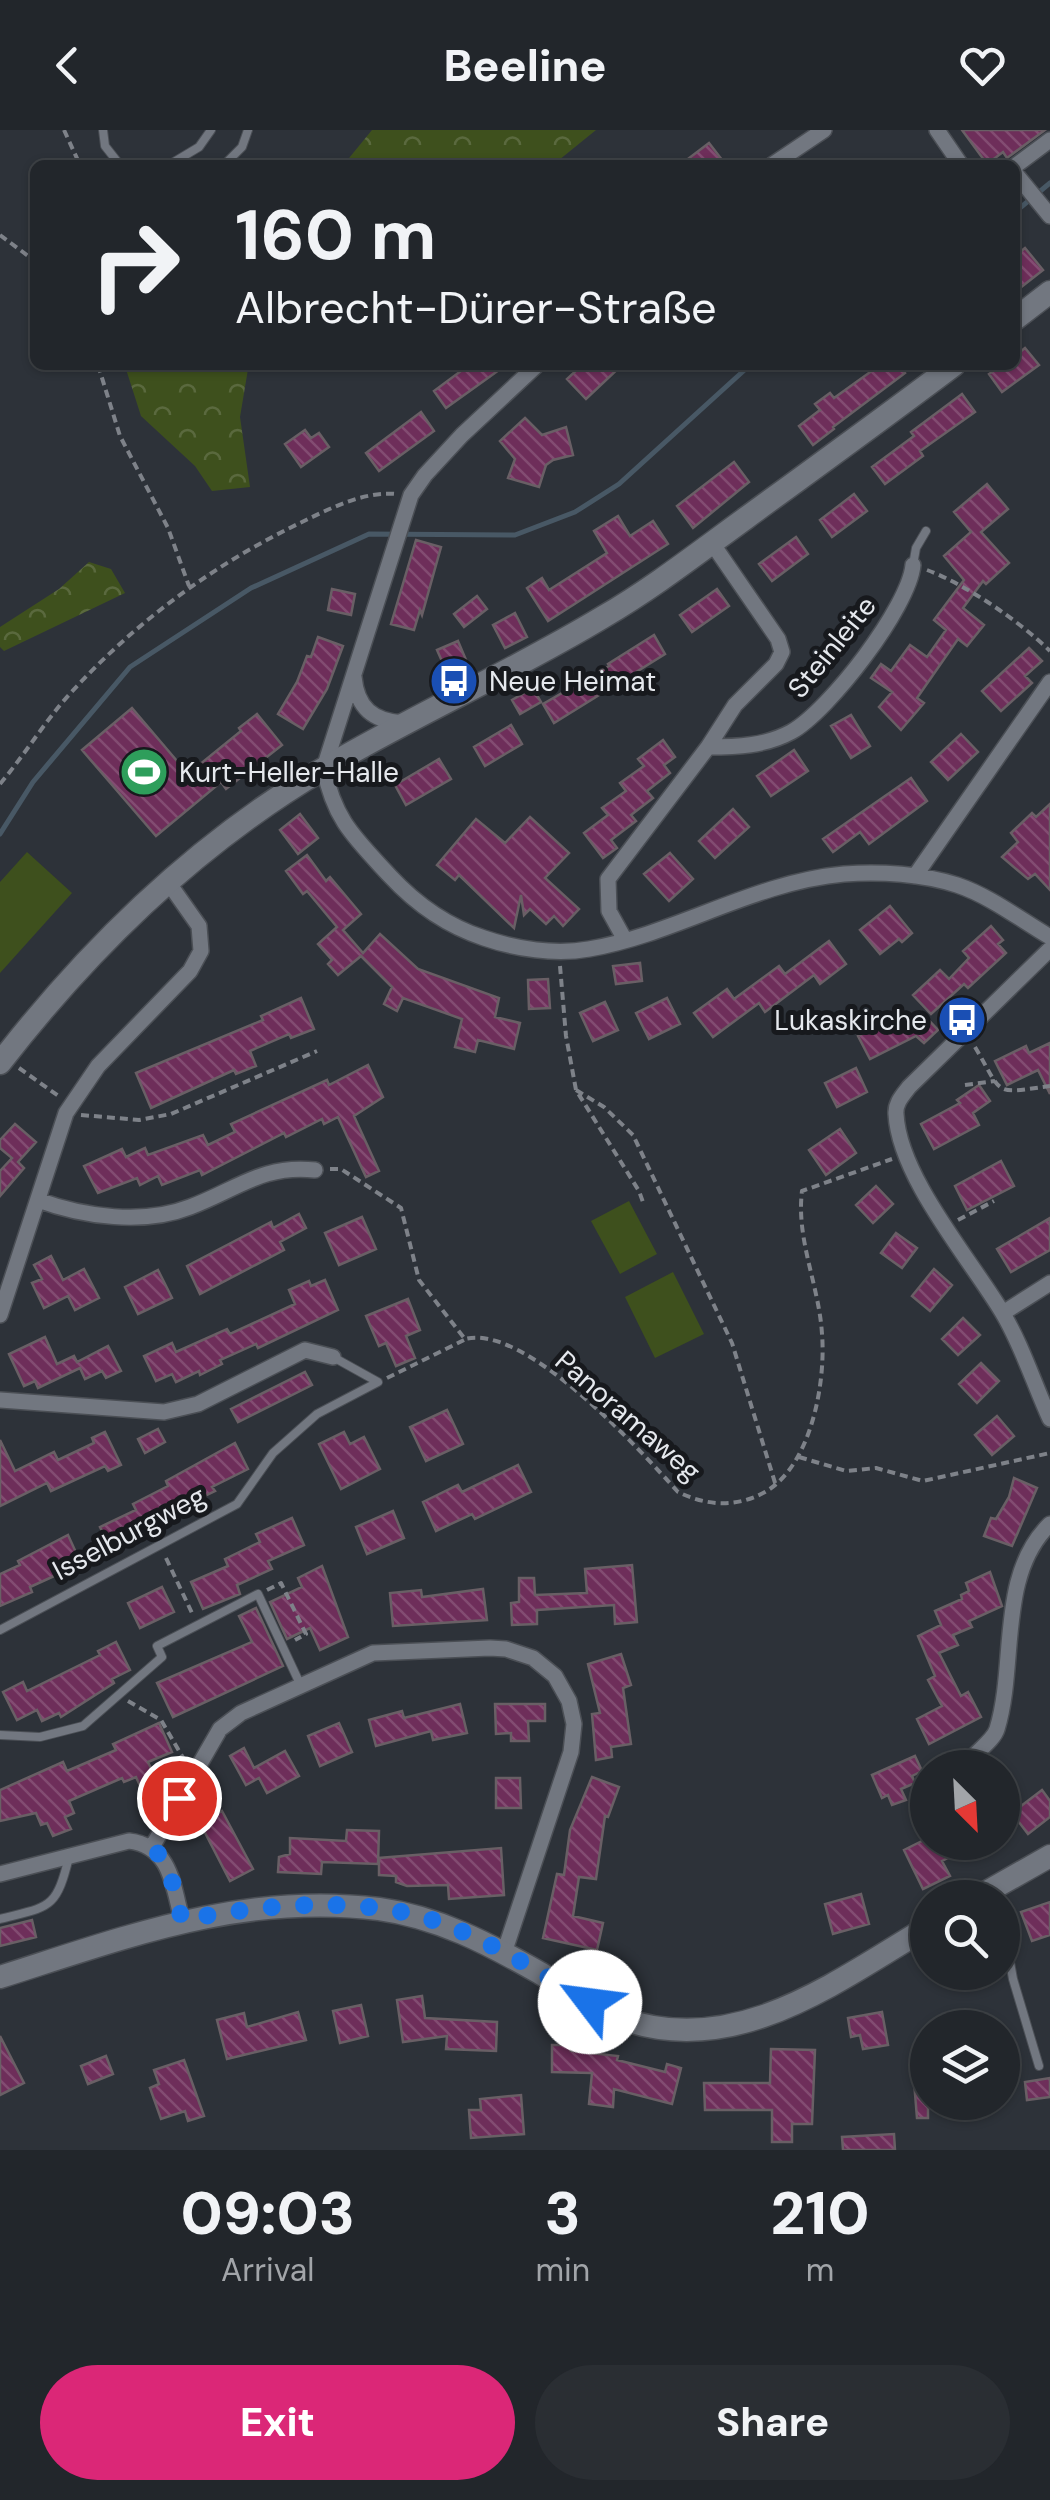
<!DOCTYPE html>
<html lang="en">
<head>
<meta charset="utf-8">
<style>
  :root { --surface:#22262b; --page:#2a2e33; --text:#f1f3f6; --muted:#a2a5a9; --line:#3f4347; --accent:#db2777 }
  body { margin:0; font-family:"DM Sans",sans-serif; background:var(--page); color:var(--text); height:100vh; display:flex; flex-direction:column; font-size:38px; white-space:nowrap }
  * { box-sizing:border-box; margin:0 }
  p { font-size:32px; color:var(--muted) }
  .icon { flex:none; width:55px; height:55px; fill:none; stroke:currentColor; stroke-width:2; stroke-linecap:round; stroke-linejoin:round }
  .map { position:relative; height:2020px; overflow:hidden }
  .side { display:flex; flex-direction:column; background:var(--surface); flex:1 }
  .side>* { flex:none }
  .hud { position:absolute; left:30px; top:30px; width:990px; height:210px; border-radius:15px; box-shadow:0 2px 8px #0004,0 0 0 2px var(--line); background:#22262b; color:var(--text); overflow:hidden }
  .needle { width:65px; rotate:156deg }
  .buttons { position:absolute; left:910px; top:1620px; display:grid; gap:20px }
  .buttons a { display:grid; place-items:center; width:110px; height:110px; border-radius:50%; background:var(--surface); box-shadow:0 2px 8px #0004,0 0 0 2px var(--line); font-size:50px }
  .pin { position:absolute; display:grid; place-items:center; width:85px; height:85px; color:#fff; margin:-42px; border:5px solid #fff; border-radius:50%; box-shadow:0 2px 10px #0007 }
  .me { position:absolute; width:110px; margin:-55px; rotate:300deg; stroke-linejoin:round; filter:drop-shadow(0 0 8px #0008) }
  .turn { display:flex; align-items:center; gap:35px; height:210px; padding:0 40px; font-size:45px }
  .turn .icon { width:130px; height:130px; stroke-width:2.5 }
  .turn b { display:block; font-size:70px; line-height:85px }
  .eta { display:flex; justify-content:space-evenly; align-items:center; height:170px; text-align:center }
  .eta b { font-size:60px; font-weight:800; line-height:70px }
  .action { display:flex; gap:20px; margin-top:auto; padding:20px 40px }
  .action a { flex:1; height:115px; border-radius:60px; background:var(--accent); color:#fff; font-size:40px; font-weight:800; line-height:115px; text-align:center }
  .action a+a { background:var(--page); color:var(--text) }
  header { display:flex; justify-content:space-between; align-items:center; height:130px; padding:0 40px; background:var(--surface); font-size:45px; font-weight:800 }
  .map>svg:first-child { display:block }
  .green { fill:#3e501d }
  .forest { fill:url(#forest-crowns) }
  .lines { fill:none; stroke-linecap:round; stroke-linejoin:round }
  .stream { stroke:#485865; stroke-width:5 }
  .building { fill:url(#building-back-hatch); stroke:#695f65; stroke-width:2.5 }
  .lane-casing { stroke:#4b4f55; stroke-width:10 }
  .street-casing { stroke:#4b4f55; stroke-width:18 }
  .secondary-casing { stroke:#4b4f55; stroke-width:25 }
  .path { stroke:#7e8289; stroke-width:4; stroke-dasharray:8 5; stroke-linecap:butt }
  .lane { stroke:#727780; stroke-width:8 }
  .street { stroke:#727780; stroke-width:15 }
  .secondary { stroke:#727780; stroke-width:22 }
  .route { stroke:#1a73e8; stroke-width:18; stroke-dasharray:0 32.4 }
  .labels { text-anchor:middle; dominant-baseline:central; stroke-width:10; stroke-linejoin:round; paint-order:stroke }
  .street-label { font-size:28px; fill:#e5e8ed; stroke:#17191d }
  .poi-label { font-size:28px; fill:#e5e8ed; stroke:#17191d; text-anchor:start }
</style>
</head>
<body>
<header><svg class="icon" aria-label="back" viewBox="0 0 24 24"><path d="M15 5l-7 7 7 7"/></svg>Beeline<svg class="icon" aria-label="heart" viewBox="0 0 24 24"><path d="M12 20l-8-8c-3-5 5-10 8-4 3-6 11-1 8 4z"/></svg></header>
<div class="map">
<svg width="1050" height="2020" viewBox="0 0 1050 2020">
  <defs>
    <pattern id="forest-crowns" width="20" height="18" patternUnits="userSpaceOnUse" patternTransform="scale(2.5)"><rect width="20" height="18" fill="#3e501d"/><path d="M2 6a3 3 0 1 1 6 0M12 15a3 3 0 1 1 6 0" fill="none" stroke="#5a693e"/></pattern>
    <pattern id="building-back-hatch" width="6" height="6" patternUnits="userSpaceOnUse" patternTransform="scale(2.5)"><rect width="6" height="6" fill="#6e2e5a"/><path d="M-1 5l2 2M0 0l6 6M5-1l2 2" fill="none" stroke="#834c72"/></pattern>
  </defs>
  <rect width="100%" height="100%" fill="#2d3239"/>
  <path class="green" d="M27,722L72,763L0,843V752Z
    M629,1071L657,1124L620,1144L591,1091Z
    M673,1142L704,1204L655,1228L625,1167Z"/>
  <path class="forest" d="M372,0H596L559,30L562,35H347L345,33Z
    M253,235L248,239L240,287L250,357L212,361L195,336L141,286L125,236Z
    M89,432L111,439L125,463L4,521L0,517V497L59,459Z"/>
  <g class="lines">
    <path class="stream" d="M1015,82L1050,53
      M0,704L33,652L130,537L251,458L369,404L515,405L575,382L619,354L750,235"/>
  </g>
  <path class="building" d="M962,0H1045L1007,28L1003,22L987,34Z
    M709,13L726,35H680Z
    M1025,118L1043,140L1015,162V126Z
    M1025,218L1039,235L1002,262L989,244L1002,235H1015V226Z
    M469,235H506L446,278L434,261Z
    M582,235H622L586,269L567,249Z
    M880,235H899L905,243L833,297L834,299L813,315L799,296L820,280L815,274L830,263L834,268Z
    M962,264L975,282L920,321L923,326L885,354L872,337L914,306L911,302Z
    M421,282L434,301L379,341L366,323Z
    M525,288L542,305L566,297L573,325L553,330L546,335L539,357L508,348L515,329L500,311Z
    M305,300L311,308L319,303L329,317L301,337L285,314Z
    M734,332L749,352L693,398L677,376Z
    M987,354L1008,379L981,402L1009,433L986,454L983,451L963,478L984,495L967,516L958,509L917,568L924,573L901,600L879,577L892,562L871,548L881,534L891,541L910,515L927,527L946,500L934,490L964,450L944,426L971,402L954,382Z
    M854,364L867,381L832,407L820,390Z
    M618,386L630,406L653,391L668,414L548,491L527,458L542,448L549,460L607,423L594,401Z
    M796,407L808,424L772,451L759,434Z
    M416,410L441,417L422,485L420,480L414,500L391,494Z
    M332,459L355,464L351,485L328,480Z
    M717,459L729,476L692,502L680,485Z
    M477,466L487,479L464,497L454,484Z
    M515,483L527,507L505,518L493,495Z
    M654,505L665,524L554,593L543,574L609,536L608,534Z
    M318,507L343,516L327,559L303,599L278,584L297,552L307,526L311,527Z
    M458,511L469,537L448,545L437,520Z
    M1029,518L1042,531L1025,546L1032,553L1001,581L982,561Z
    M533,558L541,572L520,584L512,570Z
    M132,578L188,644L241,601L239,598L257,584L282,615L226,659L221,652L156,706L82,620Z
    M851,585L870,616L851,628L831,596Z
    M511,595L522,614L485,636L474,617Z
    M961,604L978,622L948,650L931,632Z
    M663,610L675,627L664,635L670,643L647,661L653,668L631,685L636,691L611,710L617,718L603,728L584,703L608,685L602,678L626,661L620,653L644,636L638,629Z
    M794,620L808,641L771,666L757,646Z
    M439,629L451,649L406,675L395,655Z
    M911,648L927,671L869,714L860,702L833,722L823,709Z
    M1050,674V760L1035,744L1028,749L1002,727L1018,712L1011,703L1032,683L1036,687Z
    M733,679L749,697L715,728L699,711Z
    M300,684L318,708L298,724L280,700Z
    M530,687L569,723L545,748L579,779L563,796L554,786L546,794L530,779L524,785L521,765L514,798L459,745L455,750L437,735L476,689L505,713Z
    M670,723L693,749L669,771L644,744Z
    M307,725L326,751L330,747L361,784L343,800L363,823L380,804L418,839L499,868L495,887L520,893L514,919L478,910L475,922L455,917L462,889L403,868L397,881L384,874L392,857L361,826L338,845L328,834L332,830L318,814L337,797L307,761L303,764L286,741Z
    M890,776L912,803L902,812L899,809L880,824L860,800Z
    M991,796L1003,810L998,814L1006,823L968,858L964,854L931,884L913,865L940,840L949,849L969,828L963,821Z
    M829,811L846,834L820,854L814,845L765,882L759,873L713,907L694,883L727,859L734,869L779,836L785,844Z
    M640,833L642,851L616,854L613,836Z
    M548,849L550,878L529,879L528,850Z
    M301,868L314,899L291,908L289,904L250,921L256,936L236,944L234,940L151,978L136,943L263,890L261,886Z
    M667,868L680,894L649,909L636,883Z
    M605,872L618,900L593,911L580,883Z
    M921,882L938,900L924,913L916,906L870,929L858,906L892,889L899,903Z
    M1050,913V964L1038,940L1007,955L995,931L1026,916L1029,923Z
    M368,935L383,967L354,986L379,1041L366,1047L338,987L324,994L322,989L286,1007L284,1003L202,1045L200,1040L162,1055L158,1046L140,1055L137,1048L98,1063L84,1036L122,1019L126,1027L145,1018L148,1025L203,1005L208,1015L235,1002L231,994L327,950L329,955Z
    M856,938L867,962L837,977L825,953Z
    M979,955L990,971L973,983L979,995L934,1019L921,994L960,973L957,970Z
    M15,994L36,1012L18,1032L24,1038L0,1066V1041L12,1028L0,1018V1010Z
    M840,999L856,1023L826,1045L809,1020Z
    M1001,1031L1014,1056L967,1080L955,1056Z
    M876,1056L893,1074L873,1093L856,1075Z
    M299,1084L306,1098L280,1112L284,1120L200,1164L187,1136L271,1092L273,1098Z
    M362,1087L376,1119L339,1135L325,1103Z
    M1050,1088V1120L1011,1142L997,1119Z
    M896,1103L917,1118L902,1138L881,1123Z
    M51,1126L63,1150L84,1139L99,1168L75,1180L68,1166L44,1178L32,1153L42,1149L34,1135Z
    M934,1139L952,1155L930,1181L912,1166Z
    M158,1140L172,1168L138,1184L125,1157Z
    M325,1150L338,1180L258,1218L256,1214L220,1230L222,1234L200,1245L199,1241L176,1252L172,1244L156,1251L144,1226L172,1213L176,1222L227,1199L230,1204L295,1174L289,1160L309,1151L311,1156Z
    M408,1169L420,1200L406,1206L415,1228L396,1236L386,1213L379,1216L366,1186Z
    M963,1188L980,1205L958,1225L942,1209Z
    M45,1207L57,1234L74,1226L77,1232L108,1216L121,1241L106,1248L102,1241L85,1249L80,1238L38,1258L35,1251L24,1256L9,1224Z
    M981,1233L999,1251L977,1273L959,1254Z
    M305,1242L312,1255L238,1292L231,1279Z
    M447,1280L463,1314L426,1331L410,1297Z
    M997,1286L1014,1306L992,1325L975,1305Z
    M158,1299L165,1312L145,1323L138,1309Z
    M105,1302L121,1335L108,1341L105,1336L51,1361L47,1353L0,1376V1310L15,1341L54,1322L58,1330L94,1313L92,1308Z
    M344,1302L350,1314L364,1307L380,1339L341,1359L319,1314Z
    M235,1313L248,1339L212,1357L215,1361L180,1378L181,1381L146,1399L148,1404L112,1421L100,1397L136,1380L133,1374L168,1356L166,1351Z
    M518,1335L531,1362L475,1389L472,1384L436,1401L423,1372L458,1355L462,1362Z
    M1014,1348L1037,1358L1012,1416L984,1406L991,1388L996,1389L1009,1367Z
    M393,1381L404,1408L367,1424L356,1397Z
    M292,1388L304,1415L268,1431L272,1439L237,1455L240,1464L203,1479L191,1452L228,1436L225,1429L260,1412L256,1404Z
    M68,1405L79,1429L61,1437L63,1442L30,1457L32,1462L0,1476V1444L20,1435L18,1431Z
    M632,1435L637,1492L615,1494L614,1475L537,1480V1494L512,1495L511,1473L519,1472V1448H534L535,1465L587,1463L585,1439Z
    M322,1436L348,1507L320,1520L310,1498L287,1509L270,1472L302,1457L298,1448Z
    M990,1442L1002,1476L969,1491L972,1497L953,1505L958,1515L939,1523L961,1566L968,1562L981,1587L929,1614L917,1589L942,1576L928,1550L935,1546L918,1506L941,1495L935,1481L962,1469L961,1465L969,1461L966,1453Z
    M162,1457L174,1482L140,1498L128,1473Z
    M483,1459L487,1490L393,1496L390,1463L421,1460L422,1467Z
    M256,1478L283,1536L173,1587L157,1553L252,1512L239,1486Z
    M116,1512L130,1540L112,1549L114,1553L61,1587L59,1583L42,1591L37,1580L17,1590L3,1562L23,1552L27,1561L100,1525L98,1521Z
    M621,1524L631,1555L623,1558L631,1614L611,1617L612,1627L596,1630L592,1584L600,1583L588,1534Z
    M460,1574L467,1603L433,1610L431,1601L376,1616L369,1590L402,1581L404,1588Z
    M495,1574H545V1591H528L529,1611H511V1603L496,1604Z
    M159,1593L172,1622L148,1632L159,1655L143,1662L136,1647L124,1652L122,1648L69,1671L74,1683L65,1687L71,1699L53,1706L47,1693L41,1695L36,1683L0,1691V1660L63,1632L67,1641L116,1620L113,1614Z
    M339,1593L352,1622L320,1636L308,1606Z
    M244,1618L254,1638L285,1621L299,1646L267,1663L259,1648L246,1655L230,1626Z
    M915,1626L922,1641L912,1646L915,1653L901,1659L906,1670L892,1675L888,1665L882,1668L872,1645Z
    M592,1647L619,1657L608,1687L605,1686L596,1749L579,1747L573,1786L603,1793L597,1820L543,1808L557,1744L564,1745L570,1700Z
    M496,1648H520L521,1678H496Z
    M1042,1660L1050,1671V1687L1028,1704L1012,1683Z
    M222,1681L253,1739L230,1751L200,1693Z
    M347,1700L379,1701L378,1734L322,1732L321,1744L278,1742L279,1727L290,1724V1708L346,1711Z
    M928,1708V1712H981L942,1731L950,1746L923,1759L904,1720Z
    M501,1718L504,1765L449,1769L448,1755L407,1756L396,1752V1746L379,1745V1728Z
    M861,1764L869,1794L833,1804L825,1774Z
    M1050,1772V1805L1032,1811L1021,1782Z
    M32,1790L36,1807L0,1816V1798Z
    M422,1866L425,1888L497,1892L496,1921L446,1919L447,1906L403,1912L397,1870Z
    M361,1875L368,1906L340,1913L333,1881Z
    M298,1882L306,1910L227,1929L217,1890L244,1883L247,1897Z
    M882,1882L888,1915L863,1919L860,1905L851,1907L848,1888Z
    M0,1906L24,1953L0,1965Z
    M552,1915H571V1921L618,1926L617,1930L665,1942L667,1934L681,1938L672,1974L614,1959L613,1977L589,1974L592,1943L552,1942Z
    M771,1919L815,1920L812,1994H792V2012H772V1980H705L704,1953H770Z
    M106,1926L113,1944L88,1954L81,1936Z
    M184,1930L204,1986L188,1991L185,1981L161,1989L150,1958L159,1954L154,1940Z
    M928,1938V1988H917L913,1939Z
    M1050,1948V1967L1027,1970L1025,1952Z
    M521,1965L524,2004L471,2008L469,1980H481L480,1969Z
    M894,2004L895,2020H843L842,2007Z"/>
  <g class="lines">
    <g class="lane-casing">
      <path id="lane" d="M103,0L105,16L120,35
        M169,35L199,17L211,0
        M224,35L242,17L248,0
        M913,435L916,418L926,401
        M0,1500L237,1374L273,1323L317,1284L378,1252L333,1227
        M0,1605L40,1607L83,1596L162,1527L157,1516L258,1464L301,1556
        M1002,1788L1013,1849L1039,1936
        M0,1789C50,1776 56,1780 69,1727"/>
    </g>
    <g class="street-casing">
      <path id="street" d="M937,0L961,35
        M772,35L824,0
        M1015,36L1050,10
        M1015,43L1050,86
        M537,235L462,305L425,345L411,365L324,638C334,690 355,708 390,746C416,774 447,796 484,808C516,819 555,825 589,819C676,804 754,752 844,744C880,741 923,744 957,755C990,766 1021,790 1050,807
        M354,547C357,578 373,591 403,593
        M708,617C737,617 765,616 791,602C829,581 909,477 913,435
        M915,746L1050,552
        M625,810L609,781L608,749L708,617L735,575L776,534L782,522L778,509L712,413
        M1050,819L909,957C903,965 895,973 896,984C899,1047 971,1130 1002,1182C1022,1215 1034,1254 1050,1289
        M38,1070C84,1087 144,1095 190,1077C236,1060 263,1034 315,1040
        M1003,1183L1050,1153
        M0,1185L66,983L98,936L190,841L201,821L199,796L168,752
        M0,1270L164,1282L198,1274L305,1220L333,1227
        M972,1628C980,1619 994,1609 997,1599C1017,1534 997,1445 1050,1394
        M152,1717L220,1599L241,1583L373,1523L490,1518L506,1519L533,1528L555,1546L569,1571L574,1594L571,1622L504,1823
        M0,1744L129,1711C171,1716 173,1756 182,1790"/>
    </g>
    <g class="secondary-casing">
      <path id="secondary" d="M1015,189L1050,162
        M0,933C90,817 196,714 323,639C414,585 512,542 603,487C653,458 699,422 746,388C816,337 885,287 954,235
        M976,1768L1050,1726
        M0,1847C126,1807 243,1762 379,1779C438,1787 489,1814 540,1843C565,1858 592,1878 620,1888C734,1930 834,1853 928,1797"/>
    </g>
    <path class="path" d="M64,0L80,35
      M0,105L35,131
      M98,235L120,306L168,398L189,456
      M927,440C967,455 1019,491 1050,521
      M0,654C21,629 39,601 60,575C127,498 210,436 302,392C331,378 364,361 396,364
      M560,836L566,906L576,960L639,1061L644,1075
      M975,917C1004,966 992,964 1050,956
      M19,938L60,967
      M965,955L995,951
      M576,960L604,977L633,1005L732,1213L776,1356
      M81,985L139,990L171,984L317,921
      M330,1039H341L401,1078L419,1150L465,1209C525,1193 641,1321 678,1362C707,1376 736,1378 765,1362C811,1336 826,1253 822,1204C819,1155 796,1110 802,1061L892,1029
      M958,1090L994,1071
      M387,1248L464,1210
      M799,1327L846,1341L876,1338L923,1351L1050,1323
      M166,1428L192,1483
      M267,1460L281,1453L306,1504L295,1510
      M128,1571L161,1590L185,1631"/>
    <use href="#lane" class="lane"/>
    <use href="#street" class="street"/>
    <use href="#secondary" class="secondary"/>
  </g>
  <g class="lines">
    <path class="route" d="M179,1668L152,1717C172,1736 175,1764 182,1790C261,1775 364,1764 441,1793C493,1812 542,1844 590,1872"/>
  </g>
  <defs>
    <g id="bus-disc" transform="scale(2.5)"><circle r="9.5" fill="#1a4fb4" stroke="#17191d"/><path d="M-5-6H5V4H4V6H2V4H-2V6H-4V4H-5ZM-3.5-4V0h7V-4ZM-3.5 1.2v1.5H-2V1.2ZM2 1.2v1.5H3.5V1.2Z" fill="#fff"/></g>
    <g id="stadium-disc" transform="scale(2.5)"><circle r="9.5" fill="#2e9e5b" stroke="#17191d"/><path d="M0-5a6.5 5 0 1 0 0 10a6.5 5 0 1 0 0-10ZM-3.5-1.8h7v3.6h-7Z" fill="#fff"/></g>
  </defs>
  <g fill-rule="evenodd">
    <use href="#bus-disc" x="454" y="551"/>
    <use href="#stadium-disc" x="144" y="642"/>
    <use href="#bus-disc" x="962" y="890"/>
  </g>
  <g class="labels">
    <g class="street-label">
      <text transform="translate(832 517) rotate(-51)">Steinleite</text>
      <text transform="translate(628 1286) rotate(41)">Panoramaweg</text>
      <text transform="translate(129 1403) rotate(-28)">Isselburgweg</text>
    </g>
    <g class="poi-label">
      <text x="489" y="551">Neue Heimat</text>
      <text x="179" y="642">Kurt-Heller-Halle</text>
      <text x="927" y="890" text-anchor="end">Lukaskirche</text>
    </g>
  </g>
</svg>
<div class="buttons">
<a><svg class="needle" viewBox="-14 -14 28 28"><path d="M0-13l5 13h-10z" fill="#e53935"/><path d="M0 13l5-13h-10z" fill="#a2a5a9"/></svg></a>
<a><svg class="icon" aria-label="search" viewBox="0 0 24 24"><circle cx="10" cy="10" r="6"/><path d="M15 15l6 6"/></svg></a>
<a><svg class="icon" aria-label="layers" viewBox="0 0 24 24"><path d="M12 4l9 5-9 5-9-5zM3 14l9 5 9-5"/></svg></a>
</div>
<div class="pin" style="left:179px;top:1668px;background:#d93025"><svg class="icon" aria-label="arrive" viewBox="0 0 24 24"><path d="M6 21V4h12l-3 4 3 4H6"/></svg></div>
<svg class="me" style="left:590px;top:1872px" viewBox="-20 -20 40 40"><circle r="19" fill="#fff"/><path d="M0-13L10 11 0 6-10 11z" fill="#1a73e8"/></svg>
<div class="hud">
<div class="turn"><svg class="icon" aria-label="right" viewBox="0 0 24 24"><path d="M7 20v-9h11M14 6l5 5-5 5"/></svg><div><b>160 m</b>Albrecht-Dürer-Straße</div></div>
</div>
</div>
<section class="side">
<div class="eta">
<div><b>09:03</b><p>Arrival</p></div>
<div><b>3</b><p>min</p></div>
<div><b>210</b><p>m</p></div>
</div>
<div class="action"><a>Exit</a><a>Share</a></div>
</section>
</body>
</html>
